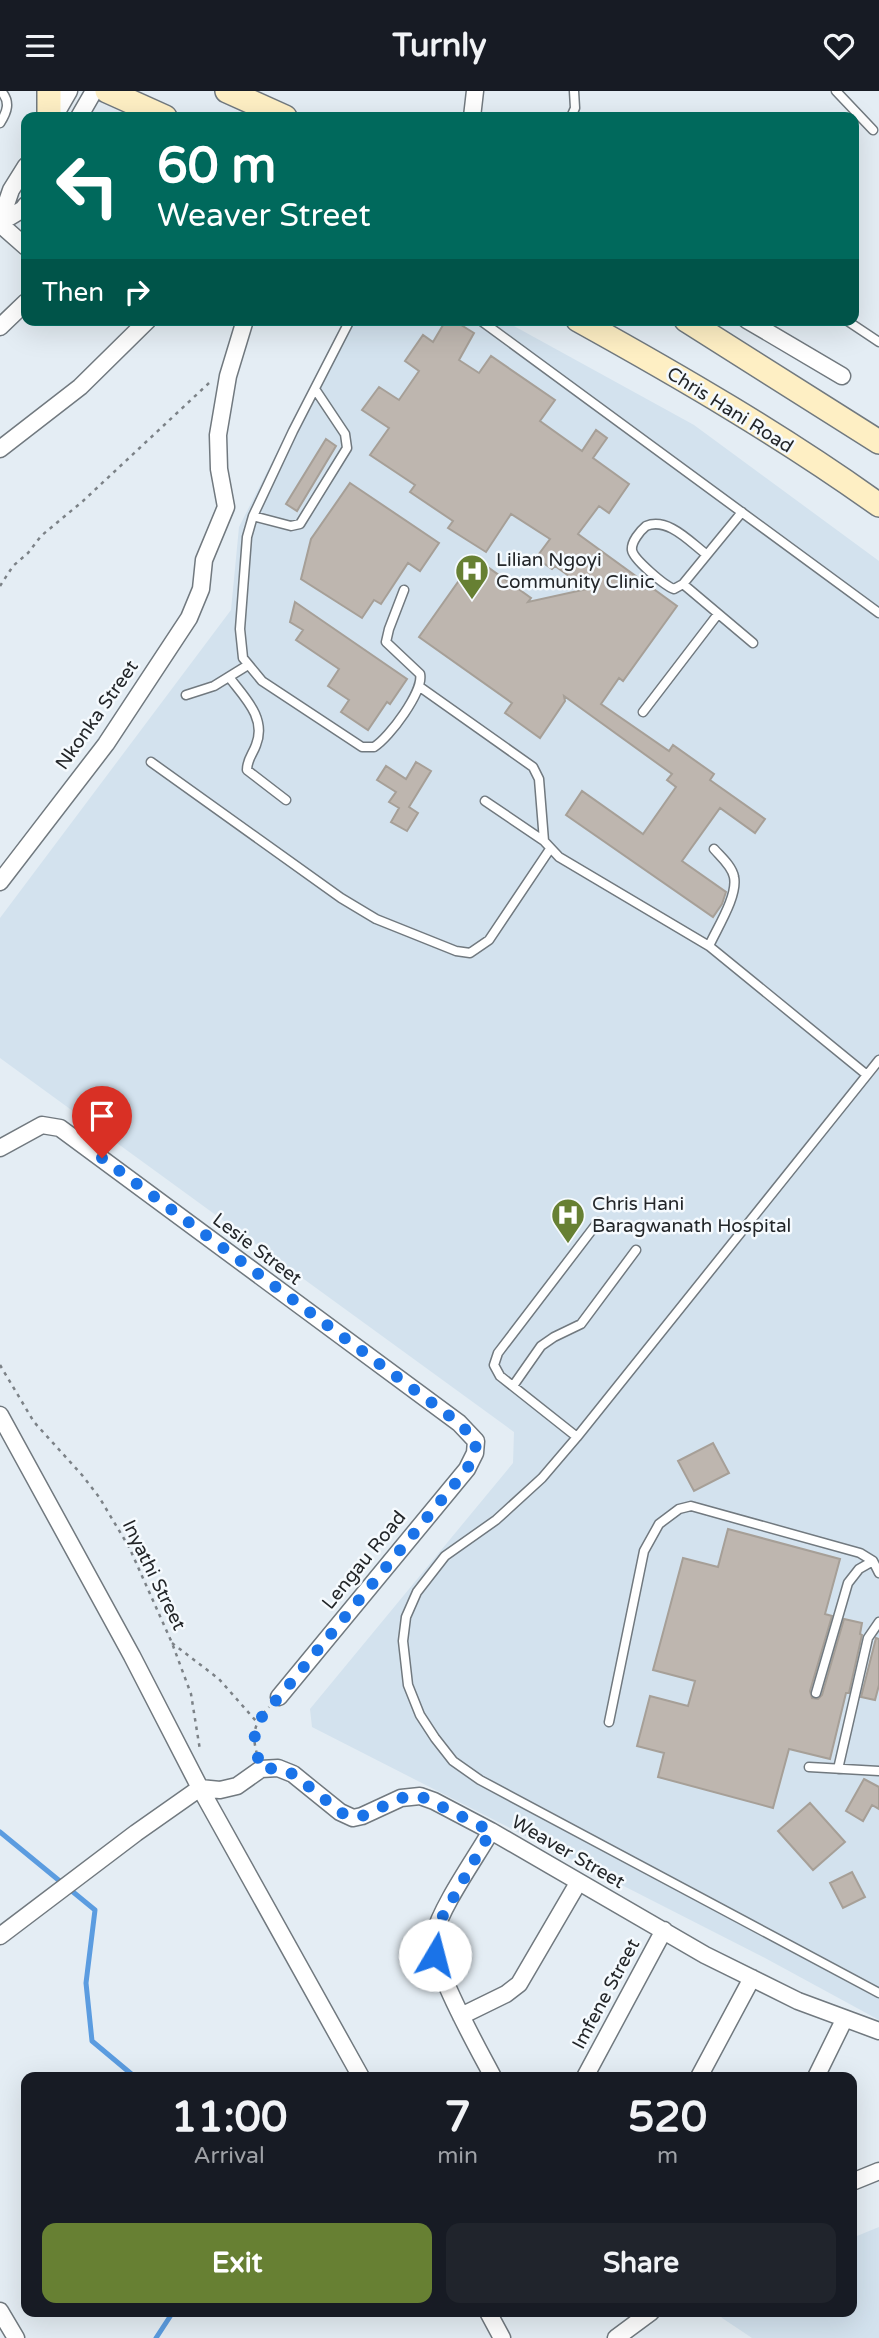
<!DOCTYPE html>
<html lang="en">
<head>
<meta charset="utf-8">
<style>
  :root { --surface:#171b24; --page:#20242c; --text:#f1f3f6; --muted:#9ea1a6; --accent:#678033 }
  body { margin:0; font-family:"Varela Round",sans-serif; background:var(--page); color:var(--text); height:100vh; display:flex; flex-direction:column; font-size:26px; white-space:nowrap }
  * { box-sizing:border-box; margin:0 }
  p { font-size:23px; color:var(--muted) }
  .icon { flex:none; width:38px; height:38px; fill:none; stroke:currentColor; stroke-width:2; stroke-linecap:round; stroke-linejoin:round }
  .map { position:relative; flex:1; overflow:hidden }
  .panel { position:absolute; left:21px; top:1981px; width:836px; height:245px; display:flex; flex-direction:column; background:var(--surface); border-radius:14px; box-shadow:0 7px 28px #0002 }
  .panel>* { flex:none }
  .top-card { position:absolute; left:21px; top:21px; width:838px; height:214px; border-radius:14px; box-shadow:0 7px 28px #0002; background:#00695c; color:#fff; overflow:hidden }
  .pin { position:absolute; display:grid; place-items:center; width:60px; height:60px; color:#fff; margin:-72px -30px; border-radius:50% 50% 50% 0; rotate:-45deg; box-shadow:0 0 7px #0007 }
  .pin .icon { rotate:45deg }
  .me { position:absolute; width:77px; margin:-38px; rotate:8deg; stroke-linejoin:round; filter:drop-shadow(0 0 5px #0008) }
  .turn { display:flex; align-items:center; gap:24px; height:147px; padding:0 21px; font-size:32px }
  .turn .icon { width:91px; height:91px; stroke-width:2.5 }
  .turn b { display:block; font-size:49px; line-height:60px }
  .then { display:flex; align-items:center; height:66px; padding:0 21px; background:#0003; gap:14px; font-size:26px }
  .eta { display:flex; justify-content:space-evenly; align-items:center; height:119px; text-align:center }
  .eta b { font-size:42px; font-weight:700; line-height:49px }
  .action { display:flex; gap:14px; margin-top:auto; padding:14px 21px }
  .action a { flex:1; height:80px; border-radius:14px; background:var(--accent); color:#fff; font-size:28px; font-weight:700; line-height:80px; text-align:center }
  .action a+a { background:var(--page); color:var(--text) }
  header { display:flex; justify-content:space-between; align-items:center; height:91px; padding:0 21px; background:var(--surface); font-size:32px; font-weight:700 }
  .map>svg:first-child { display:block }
  .built { fill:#d3e2ee }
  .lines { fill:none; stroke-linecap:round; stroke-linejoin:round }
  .stream { stroke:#5b9ce0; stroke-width:5 }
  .building { fill:#beb6af; stroke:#a69f97; stroke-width:2 }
  .lane-casing { stroke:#71797f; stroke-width:11 }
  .street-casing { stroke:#71797f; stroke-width:19 }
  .secondary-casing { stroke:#71797f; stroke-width:26 }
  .path { stroke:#7c8287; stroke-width:2.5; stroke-dasharray:3.5 5; stroke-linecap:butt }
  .lane { stroke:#fff; stroke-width:8 }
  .street { stroke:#fff; stroke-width:16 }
  .secondary { stroke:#feefc4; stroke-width:23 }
  .route { stroke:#1a73e8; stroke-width:12; stroke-dasharray:0 21.6 }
  .labels { text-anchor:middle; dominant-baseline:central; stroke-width:5; stroke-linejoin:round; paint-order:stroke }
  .street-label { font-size:19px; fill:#232629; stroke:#f5fafe }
  .poi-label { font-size:19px; fill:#232629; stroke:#f5fafe; text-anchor:start }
</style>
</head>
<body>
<header><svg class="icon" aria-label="menu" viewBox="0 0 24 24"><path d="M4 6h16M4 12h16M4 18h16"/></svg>Turnly<svg class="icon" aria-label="heart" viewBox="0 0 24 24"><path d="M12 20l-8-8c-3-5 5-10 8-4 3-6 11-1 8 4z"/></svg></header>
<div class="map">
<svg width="879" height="2247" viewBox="0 0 879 2247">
  <rect width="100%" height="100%" fill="#e4edf4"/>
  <path class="built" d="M344,229H503L694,334L879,470V1929L765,1867L312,1636L310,1618L513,1372L514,1341L0,967V827L231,519L239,436Z
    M879,2136V2247H752L722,2227L718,2221H852V2147Z"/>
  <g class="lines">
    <path class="stream" d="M0,1741L95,1819L86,1892L92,1950L135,1986
      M156,2247L173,2221"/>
  </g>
  <path class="building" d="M446,229H453L474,242L459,269L479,282L491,265L555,309L540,330L582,360L596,339L607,347L593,367L629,393L609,422L599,415L578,443L677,515L623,590L619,587L601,613L669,660L673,654L714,683L710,689L765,728L755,742L720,717L682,770L726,801L722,813L713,826L566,724L582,700L643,743L676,696L667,689L672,683L564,605L565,610L540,647L505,622L512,612L419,546L475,467L531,507L528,511L587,498L555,475L552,478L536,467L550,448L511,423L486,461L448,437L453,430L410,401L415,394L370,364L389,337L362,319L379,296L399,309L419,280L405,270L423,244L433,251Z
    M326,348L336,355L297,420L286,413Z
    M350,392L439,452L420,480L408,472L381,513L374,509L362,527L301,488L311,448Z
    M295,511L407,588L390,613L387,611L368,639L341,621L349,609L328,595L339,578L296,549L303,539L290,531Z
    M416,671L431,680L409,716L418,722L407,740L391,731L399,717L389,711L396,701L377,689L386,675L406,688Z
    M713,1352L729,1382L694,1400L678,1370Z
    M728,1438L840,1468L825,1523L832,1525L810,1600L812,1607L818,1608L822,1604L844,1528L862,1532L860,1543L862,1544L849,1602H846L830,1668L789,1658L773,1717L658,1686L664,1662L637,1655L650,1605L688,1615L695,1590L653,1579L683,1467L718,1476Z
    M876,1547L879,1548V1594L875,1609L861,1606Z
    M864,1688L879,1696V1718L872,1714L863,1730L846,1720Z
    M810,1712L845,1751L813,1779L778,1740Z
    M852,1781L865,1806L843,1817L830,1792Z"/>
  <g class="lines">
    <g class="lane-casing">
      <path id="lane" d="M836,0L873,39
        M571,26L575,17L574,0
        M0,32C7,21 11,11 1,0
        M350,229L293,340L253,425L247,446L240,538L243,567L262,590L362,656H374C389,647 424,600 420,583L386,551L389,538L404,499
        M480,229L879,522
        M846,229L879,251
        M253,425L291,435L300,433L347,357L345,343L315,298
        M706,463C690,451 668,426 646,435C640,440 631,451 632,459C633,468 665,495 674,498L683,493L742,421
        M683,493L753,552
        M229,586C244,606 267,627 256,654C253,663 247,668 247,679L286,709
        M420,596L533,676L539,688L544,750L559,766L709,855
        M186,604L214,595L248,574
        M643,621L718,523
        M151,671L341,807L376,828L456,860L470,862L489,849L550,758
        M485,710L544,750
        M714,758C721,766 732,775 734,786C738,805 717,837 709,855L867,984
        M879,969L577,1346L542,1387L496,1429L445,1465L417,1501L406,1526L403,1550L408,1594L420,1624L435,1647L453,1670L480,1689L879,1902
        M513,1295L541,1255L554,1246L581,1233L636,1159
        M577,1346L500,1285L494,1274L498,1262L598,1131
        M816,1602L848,1492L859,1478L873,1470
        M609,1631L644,1460L659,1433L679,1418L691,1415L860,1462L873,1470L879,1482
        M809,1676L879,1680
        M838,1678L868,1547L879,1531"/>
    </g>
    <g class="street-casing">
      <path id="street" d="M54,26L69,0
        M79,26L94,0
        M472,26L475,0
        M0,131L11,99L26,75
        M0,132L23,118L26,114
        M0,133L26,156
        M747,229L842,285
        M0,236L26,211
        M0,358L80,296L148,229
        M0,791L106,653L189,527L201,498L204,469L226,416L219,378L218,344L228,285L245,229
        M0,1057L42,1034L60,1037L459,1332L476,1350L475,1362L467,1378L279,1606
        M0,1324L132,1565L200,1697L361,1986
        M491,1740C475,1768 442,1814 434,1844C427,1868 480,1961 493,1986
        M0,1845L136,1742L200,1697L220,1699L237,1695L261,1678L278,1677L293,1683L340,1721L353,1727L362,1725L401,1707L420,1705L434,1710L491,1740L705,1864L798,1910L879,1940
        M461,1925L506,1903L519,1893L578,1792
        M585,1986L664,1839
        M699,1986L752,1887
        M816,1986L844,1929
        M852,2091L879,2080
        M0,2220L16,2247
        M488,2221L502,2247
        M616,2247L651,2221"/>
    </g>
    <g class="secondary-casing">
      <path id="secondary" d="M49,0V26
        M107,0L165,26
        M227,0L285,26
        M578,229C681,286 784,346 879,414
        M686,229L879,351"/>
    </g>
    <path class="path" d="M0,495L13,475L28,462L41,445L83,410L209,292
      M0,1274L34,1331L82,1384L99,1406L129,1456L172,1552L191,1603L200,1659
      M172,1552L219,1588L256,1630
      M257,1663C251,1642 255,1631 269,1616"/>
    <use href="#lane" class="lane"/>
    <use href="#street" class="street"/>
    <use href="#secondary" class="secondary"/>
  </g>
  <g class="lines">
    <path class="route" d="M102,1067L459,1332L476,1350L475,1363L467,1378L279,1606C252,1635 250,1639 261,1678L278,1677L293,1683L346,1725H362L401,1707L420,1705L491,1740L440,1830L433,1846L435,1864"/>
  </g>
  <defs>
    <g id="hospital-pin" transform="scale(1.75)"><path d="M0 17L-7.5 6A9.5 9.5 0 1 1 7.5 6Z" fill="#678033" stroke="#f5fafe"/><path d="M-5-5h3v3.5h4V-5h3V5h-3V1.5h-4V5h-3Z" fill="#fff"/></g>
  </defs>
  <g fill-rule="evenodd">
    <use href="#hospital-pin" x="472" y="480"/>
    <use href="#hospital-pin" x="568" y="1124"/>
  </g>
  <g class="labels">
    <g class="street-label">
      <text transform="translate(730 319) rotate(32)">Chris Hani Road</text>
      <text transform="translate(97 624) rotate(-55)">Nkonka Street</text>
      <text transform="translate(257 1158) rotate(37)">Lesie Street</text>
      <text transform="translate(364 1469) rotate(-51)">Lengau Road</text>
      <text transform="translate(154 1484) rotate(64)">Inyathi Street</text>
      <text transform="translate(568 1761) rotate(30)">Weaver Street</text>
      <text transform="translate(606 1903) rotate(-62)">Imfene Street</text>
    </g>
    <g class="poi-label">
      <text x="496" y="469">Lilian Ngoyi<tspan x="496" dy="22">Community Clinic</tspan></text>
      <text x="592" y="1113">Chris Hani<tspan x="592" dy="22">Baragwanath Hospital</tspan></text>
    </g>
  </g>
</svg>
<div class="pin" style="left:102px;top:1067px;background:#d93025"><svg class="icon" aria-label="arrive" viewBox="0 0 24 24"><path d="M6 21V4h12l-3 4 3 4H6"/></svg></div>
<svg class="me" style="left:435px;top:1864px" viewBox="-20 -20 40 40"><circle r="19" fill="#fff"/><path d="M0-13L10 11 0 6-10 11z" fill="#1a73e8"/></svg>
<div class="top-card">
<div class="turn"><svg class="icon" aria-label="left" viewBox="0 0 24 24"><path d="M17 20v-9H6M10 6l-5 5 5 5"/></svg><div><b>60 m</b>Weaver Street</div></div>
<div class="then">Then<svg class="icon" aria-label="right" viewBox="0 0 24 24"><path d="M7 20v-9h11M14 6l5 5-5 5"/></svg></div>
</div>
<section class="panel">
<div class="eta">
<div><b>11:00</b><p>Arrival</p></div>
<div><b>7</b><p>min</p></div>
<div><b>520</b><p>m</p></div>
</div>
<div class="action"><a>Exit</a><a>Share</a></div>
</section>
</div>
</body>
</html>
